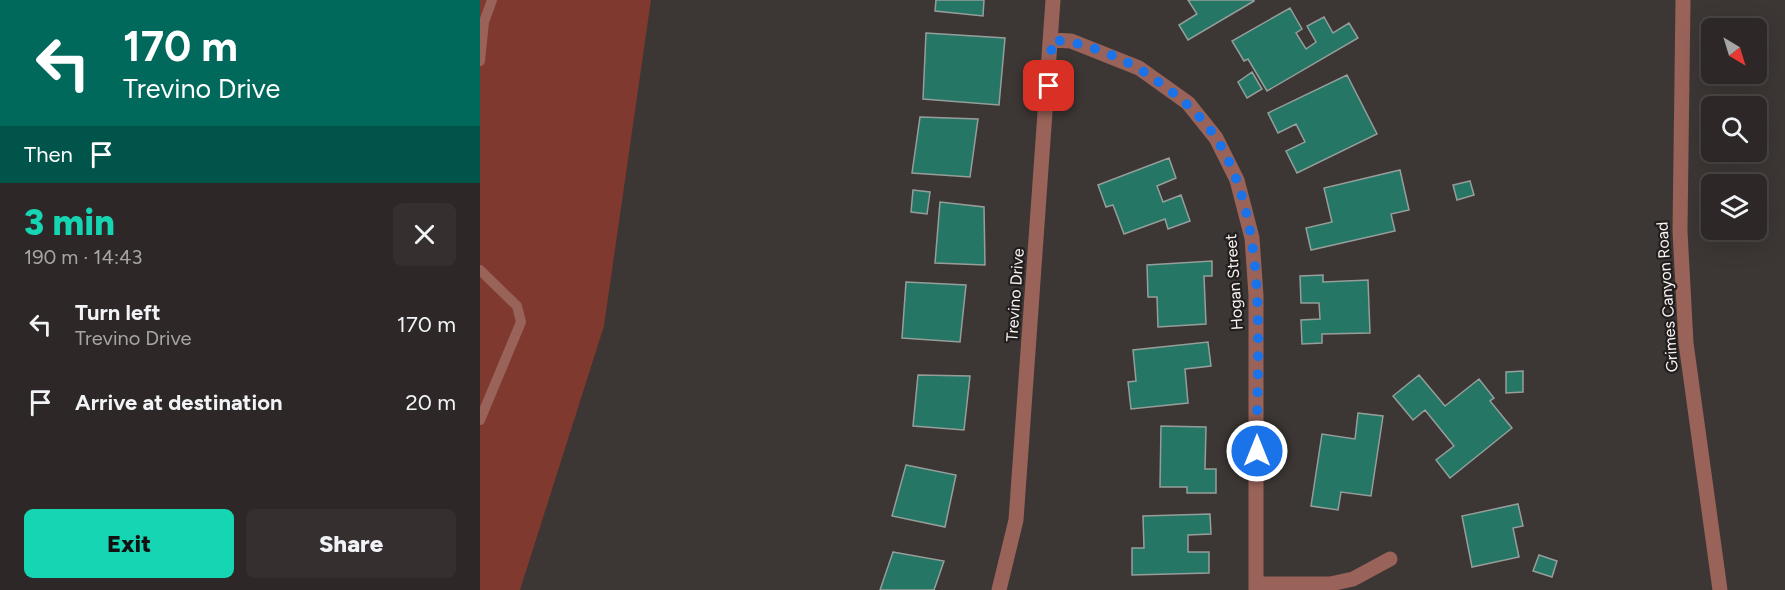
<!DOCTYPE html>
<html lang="en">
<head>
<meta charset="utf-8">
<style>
  :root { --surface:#2d2827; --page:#35302f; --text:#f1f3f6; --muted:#a7a6a7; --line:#484444; --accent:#15d5b3 }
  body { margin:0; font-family:Figtree,sans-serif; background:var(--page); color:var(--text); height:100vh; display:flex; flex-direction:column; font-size:22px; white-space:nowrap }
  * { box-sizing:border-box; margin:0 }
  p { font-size:20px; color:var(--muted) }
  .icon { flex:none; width:33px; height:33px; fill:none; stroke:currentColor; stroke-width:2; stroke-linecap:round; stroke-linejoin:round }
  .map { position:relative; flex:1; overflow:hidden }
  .panel { display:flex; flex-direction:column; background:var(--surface); width:480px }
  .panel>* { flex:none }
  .hud { background:#00695c; color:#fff; overflow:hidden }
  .needle { width:39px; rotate:142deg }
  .controls { position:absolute; left:1221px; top:18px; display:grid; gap:12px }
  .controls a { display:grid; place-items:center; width:66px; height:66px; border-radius:9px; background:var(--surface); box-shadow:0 6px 24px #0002,0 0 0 2px var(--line); font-size:30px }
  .pin { position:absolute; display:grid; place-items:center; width:51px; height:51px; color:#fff; margin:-26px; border-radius:12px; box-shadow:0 3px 9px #0006 }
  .me { position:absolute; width:66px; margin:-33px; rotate:0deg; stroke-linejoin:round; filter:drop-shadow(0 0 4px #0008) }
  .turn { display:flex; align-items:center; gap:21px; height:126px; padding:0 24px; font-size:27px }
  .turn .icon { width:78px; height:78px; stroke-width:2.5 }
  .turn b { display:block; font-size:42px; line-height:51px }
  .then { display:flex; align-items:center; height:57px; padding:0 24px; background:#0003; gap:12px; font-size:22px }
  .round { display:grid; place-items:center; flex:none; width:63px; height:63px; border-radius:9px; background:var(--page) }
  .summary { display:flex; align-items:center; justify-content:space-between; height:102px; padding:0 24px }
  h1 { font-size:36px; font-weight:800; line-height:45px; color:var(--accent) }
  .button { display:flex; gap:12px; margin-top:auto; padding:12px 24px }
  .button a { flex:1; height:69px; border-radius:9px; background:var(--accent); color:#111; font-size:24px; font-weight:800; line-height:69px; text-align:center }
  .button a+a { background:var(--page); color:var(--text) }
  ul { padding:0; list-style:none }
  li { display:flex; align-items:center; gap:18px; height:78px; padding:0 24px }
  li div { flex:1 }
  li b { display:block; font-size:22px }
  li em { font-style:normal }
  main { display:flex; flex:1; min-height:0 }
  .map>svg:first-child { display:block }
  .green { fill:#7f392e }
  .building { fill:#267665; stroke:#969e9b; stroke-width:1.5 }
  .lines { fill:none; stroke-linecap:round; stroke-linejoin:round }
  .service { stroke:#996359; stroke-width:10 }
  .minor { stroke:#996359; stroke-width:15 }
  .route { stroke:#1a73e8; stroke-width:10; stroke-dasharray:0 18 }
  .labels { text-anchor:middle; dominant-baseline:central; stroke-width:4.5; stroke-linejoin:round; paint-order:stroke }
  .street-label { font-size:16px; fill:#f8f4f3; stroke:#211e1d }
</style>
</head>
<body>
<main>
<section class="panel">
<div class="hud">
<div class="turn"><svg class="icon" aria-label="left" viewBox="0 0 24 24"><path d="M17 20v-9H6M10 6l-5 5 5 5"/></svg><div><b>170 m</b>Trevino Drive</div></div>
<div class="then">Then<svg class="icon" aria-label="arrive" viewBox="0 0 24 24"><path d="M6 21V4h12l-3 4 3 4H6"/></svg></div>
</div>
<div class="summary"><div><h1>3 min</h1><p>190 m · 14:43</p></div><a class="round"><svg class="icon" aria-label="close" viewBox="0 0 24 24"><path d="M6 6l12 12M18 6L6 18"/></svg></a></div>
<ul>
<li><svg class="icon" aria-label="left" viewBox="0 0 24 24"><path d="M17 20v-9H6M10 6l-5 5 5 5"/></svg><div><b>Turn left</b><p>Trevino Drive</p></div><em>170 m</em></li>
<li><svg class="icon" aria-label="arrive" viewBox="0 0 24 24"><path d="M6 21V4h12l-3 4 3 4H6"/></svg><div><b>Arrive at destination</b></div><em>20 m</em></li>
</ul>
<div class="button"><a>Exit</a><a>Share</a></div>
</section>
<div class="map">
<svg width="1305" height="590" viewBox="0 0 1305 590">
  <rect width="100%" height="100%" fill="#3c3634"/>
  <path class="green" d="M0,0H171L124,326L40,590H0Z"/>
  <path class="building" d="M456,0H504L503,16L455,11Z
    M708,0H774V1L708,40L699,25L717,14Z
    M810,8L822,29L816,33L826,49L836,42L827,26L844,17L853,33L869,23L878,38L787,91L768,59L764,61L752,41Z
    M446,33L525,38L519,105L443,99Z
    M772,72L782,89L767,98L758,82Z
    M867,75L897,134L817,173L806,151L825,142L816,124L798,133L788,113Z
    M440,117L498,119L490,177L432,173Z
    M689,158L696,178L677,186L683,202L701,195L710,221L688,229L685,219L644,234L633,205L626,207L618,185Z
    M920,170L929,210L911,214L915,231L831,250L826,228L852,222L844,188Z
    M990,181L994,195L977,200L973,185Z
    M433,190L450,192L447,214L431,212Z
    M460,202L504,207L505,265L455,263Z
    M732,261V276H724L726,324L678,327L677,297H668L667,265Z
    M843,275V282L888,280L890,333L842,334V343L822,344L821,320L840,319L839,303H821L820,276Z
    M426,282L486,285L480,342L422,338Z
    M728,342L731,366L705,369L708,403L651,409L648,382L656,381L653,350Z
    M1043,371V392L1026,393V372Z
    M438,375L490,376L484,430L433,426Z
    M939,375L965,406L999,379L1014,398L1010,401L1032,428L970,478L956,460L974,446L945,410L933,420L913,396Z
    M878,413L903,416L891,496L861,492L858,510L831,506L842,434L875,439Z
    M681,426L726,427L725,469H736V493H707V487H680Z
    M426,465L476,475L465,527L412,516Z
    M1038,504L1043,526L1033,528L1039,557L992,567L982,516Z
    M730,514L731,534L708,535V552H729V573L652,575V548H664L663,516Z
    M413,552L464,561L454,590H400Z
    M1059,555L1077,561L1072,577L1053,571Z"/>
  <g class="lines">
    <path class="service" d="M0,61L4,22L12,0
      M0,270L37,306L41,322L0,420"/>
    <path class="minor" d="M1203,0L1200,231L1206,343L1240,590
      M572,40L591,41L659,68L708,103L736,138L757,180L772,238L776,295V590
      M778,584H850L873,579L910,559
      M519,590L536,520L573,0"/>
  </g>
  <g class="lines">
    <path class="route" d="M569,86L572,40C608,42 649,60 677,81C700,97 720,114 736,138C791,224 776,352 777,451"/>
  </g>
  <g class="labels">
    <g class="street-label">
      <text transform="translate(754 282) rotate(-94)">Hogan Street</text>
      <text transform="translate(535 295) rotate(-86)">Trevino Drive</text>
      <text transform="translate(1187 297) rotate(-94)">Grimes Canyon Road</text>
    </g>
  </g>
</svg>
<div class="controls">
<a><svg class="needle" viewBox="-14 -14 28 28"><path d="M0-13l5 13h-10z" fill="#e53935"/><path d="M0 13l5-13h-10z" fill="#a7a6a7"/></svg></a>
<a><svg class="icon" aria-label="search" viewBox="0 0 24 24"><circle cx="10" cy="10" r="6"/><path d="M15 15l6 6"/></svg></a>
<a><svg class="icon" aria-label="layers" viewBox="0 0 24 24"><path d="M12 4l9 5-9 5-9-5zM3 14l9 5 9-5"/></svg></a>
</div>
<div class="pin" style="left:569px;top:86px;background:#d93025"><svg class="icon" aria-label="arrive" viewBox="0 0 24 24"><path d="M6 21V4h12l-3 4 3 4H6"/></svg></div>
<svg class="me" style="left:777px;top:451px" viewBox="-20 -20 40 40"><circle r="17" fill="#1a73e8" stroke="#fff" stroke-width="3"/><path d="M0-11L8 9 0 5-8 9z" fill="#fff"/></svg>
</div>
</main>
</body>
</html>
